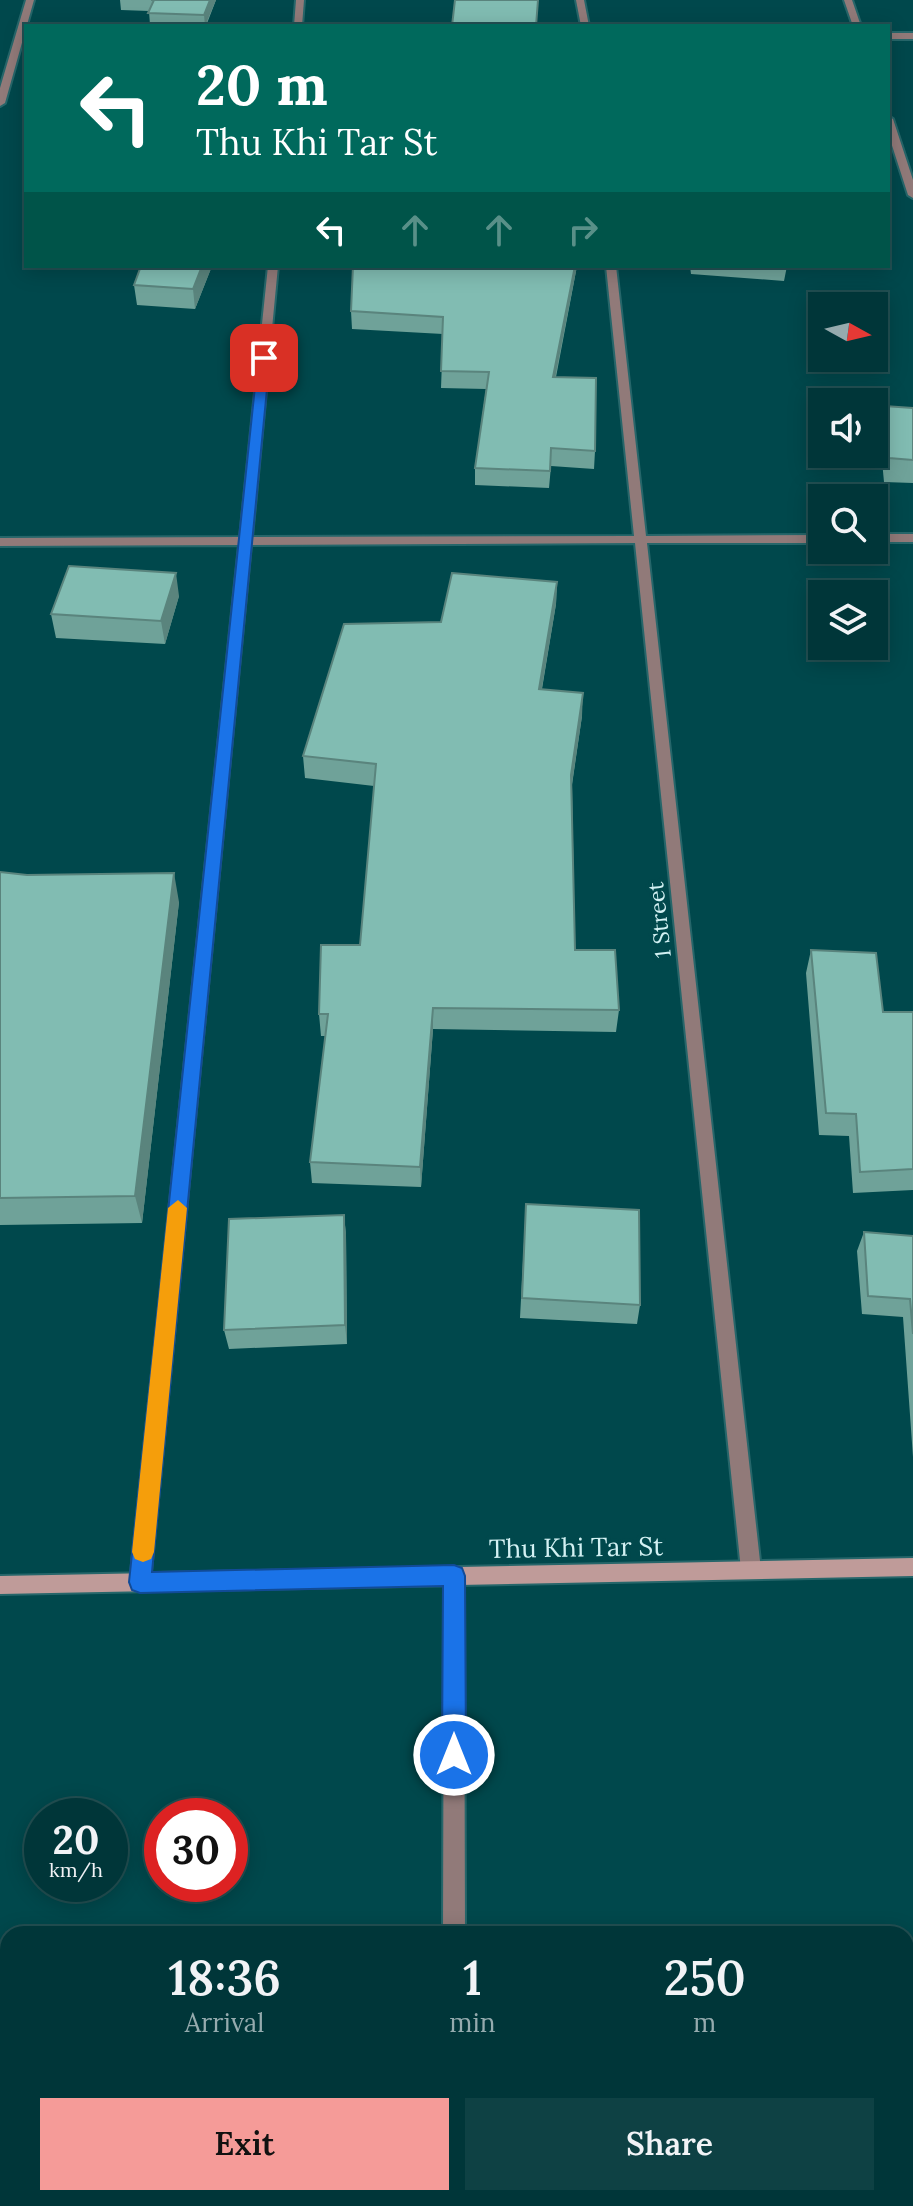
<!DOCTYPE html>
<html lang="en">
<head>
<meta charset="utf-8">
<style>
  :root { --surface:#003639; --page:#0e4144; --text:#f1f3f6; --muted:#95abae; --line:#225053; --accent:#f59b98 }
  body { margin:0; font-family:Lora,serif; background:var(--page); color:var(--text); height:100vh; display:flex; flex-direction:column; font-size:30px; white-space:nowrap }
  * { box-sizing:border-box; margin:0 }
  p { font-size:26px; color:var(--muted) }
  .icon { flex:none; width:44px; height:44px; fill:none; stroke:currentColor; stroke-width:2; stroke-linecap:round; stroke-linejoin:round }
  .map { position:relative; flex:1; overflow:hidden }
  .sheet { position:absolute; left:0px; top:1926px; width:914px; height:280px; display:flex; flex-direction:column; background:var(--surface); border-radius:24px 24px 0 0; box-shadow:0 4px 20px #0003,0 0 0 2px var(--line) }
  .sheet>* { flex:none }
  .hud { position:absolute; left:24px; top:24px; width:866px; height:244px; border-radius:0px; box-shadow:0 4px 20px #0003,0 0 0 2px var(--line); background:#00695c; color:#fff; overflow:hidden }
  .needle { width:52px; rotate:98deg }
  .controls { position:absolute; left:808px; top:292px; display:grid; gap:16px }
  .controls a { display:grid; place-items:center; width:80px; height:80px; border-radius:0px; background:var(--surface); box-shadow:0 4px 20px #0003,0 0 0 2px var(--line); font-size:40px }
  .speed { position:absolute; left:24px; top:1798px; display:flex; gap:16px; font-size:40px; font-weight:700; text-align:center }
  .speed>* { display:grid; place-content:center; width:104px; height:104px; border-radius:50%; background:var(--surface); box-shadow:0 4px 20px #0003,0 0 0 2px var(--line); line-height:1 }
  .speed small { font-size:20px; font-weight:400 }
  .speed .limit { border:12px solid #d22; background:#fff; color:#111 }
  .pin { position:absolute; display:grid; place-items:center; width:68px; height:68px; color:#fff; margin:-34px; border-radius:16px; box-shadow:0 4px 12px #0006 }
  .me { position:absolute; width:88px; margin:-44px; rotate:0deg; stroke-linejoin:round; filter:drop-shadow(0 0 6px #0008) }
  .turn { display:flex; align-items:center; gap:28px; height:168px; padding:0 40px; font-size:36px }
  .turn .icon { width:104px; height:104px; stroke-width:2.5 }
  .turn b { display:block; font-size:56px; line-height:68px }
  .lanes { display:flex; align-items:center; height:76px; padding:0 40px; background:#0003; justify-content:center; gap:40px; direction:ltr }
  .lanes .off { opacity:.35 }
  .eta { display:flex; justify-content:space-evenly; align-items:center; height:136px; text-align:center }
  .eta b { font-size:48px; font-weight:600; line-height:56px }
  .action { display:flex; gap:16px; margin-top:auto; padding:16px 40px }
  .action a { flex:1; height:92px; border-radius:0px; background:var(--accent); color:#111; font-size:32px; font-weight:600; line-height:92px; text-align:center }
  .action a+a { background:var(--page); color:var(--text) }
  .map>svg:first-child { display:block }
  .lines { fill:none; stroke-linecap:round; stroke-linejoin:round }
  .street-casing { stroke:#26666a; stroke-width:4 }
  .secondary-casing { stroke:#26666a; stroke-width:4 }
  .street { fill:#917a79; fill-rule:evenodd }
  .secondary { fill:#bf9b99; fill-rule:evenodd }
  .wall { fill:#6fa299 }
  .shaded-wall { fill:#5a847d }
  .building { fill:#81bcb2; stroke:#5a847d; stroke-width:2 }
  .route { fill:#1a73e8; stroke:#114b97; stroke-width:2 }
  .slow { fill:#f59e0b }
  .labels { text-anchor:middle; dominant-baseline:central; stroke-width:8; stroke-linejoin:round; paint-order:stroke }
  .street-label { font-size:22px; fill:#d3f1f3; stroke:#00484c }
  .near-street-label { font-size:26px; fill:#d3f1f3; stroke:#00484c }
</style>
</head>
<body>
<div class="map">
<svg width="913" height="2206" viewBox="0 0 913 2206">
  <rect width="100%" height="100%" fill="#00484c"/>
  <g class="lines">
    <g class="street-casing">
      <path id="street" d="M26,0H34L5,103L0,106V88Z
        M296,0H304L302,26H294Z
        M576,0H584L589,26H581Z
        M844,0H852L861,26H853Z
        M888,33H913V39H888Z
        M888,116L893,119L913,180V198L908,195L888,133Z
        M268,266H278L252,537L634,536L606,266H616L646,536L822,535V543H647L761,1570L758,1577L751,1579L744,1577L741,1570L635,543L251,545L150,1582L147,1589L140,1591L133,1589L130,1582L239,545L0,546V538L240,537Z
        M874,534H913V542H874Z
        M454,1567L461,1569L464,1576L465,1934H443L444,1576L447,1569Z
        M441,2198H465V2206H441Z"/>
    </g>
    <g class="secondary-casing">
      <path id="secondary" d="M913,1558V1576L0,1594V1576Z"/>
    </g>
    <use href="#street" class="street"/>
    <use href="#secondary" class="secondary"/>
  </g>
  <path class="wall" d="M120,0H216L206,26L150,25L149,11L121,10Z
    M141,266H212L195,309L137,305L134,285Z
    M353,266H577L556,377L595,451L594,469L551,466L549,488L475,485V468L486,389L441,388L443,334L352,329L351,311Z
    M690,266H787L784,281L691,274Z
    M884,406L913,408V483L884,482L879,429Z
    M557,582L556,604L542,689L582,716L572,785L575,950L619,1010L616,1032L433,1029L421,1187L312,1183L310,1162L326,1036H321L319,1014L360,945L374,786L305,778L303,756L441,622Z
    M179,596L165,644L56,638L51,614Z
    M0,872L179,902L142,1223L0,1225Z
    M811,950L883,1012H913V1190L853,1193L849,1136L819,1135L806,973Z
    M526,1204L640,1305L637,1324L520,1318Z
    M344,1215L346,1235L347,1344L229,1349L224,1330Z
    M864,1232L913,1236V1457L903,1317L862,1314L857,1251Z"/>
  <path class="shaded-wall" d="M210,0H216L205,26L204,15Z
    M202,266H212L195,309L193,289Z
    M575,266H577L552,394L553,377Z
    M176,573L179,596L165,644L161,621Z
    M557,582L556,604L538,711L539,689Z
    M583,693L582,716L570,797L571,775Z
    M174,873L179,902L142,1223L135,1196Z
    M433,1008V1029L421,1187L420,1167Z
    M344,1215L346,1235L347,1344L345,1325Z"/>
  <path class="building" d="M151,0H210L204,15L148,13L154,0Z
    M455,0H538L536,26H452Z
    M141,266H202L193,289L134,285Z
    M353,266H575L553,377L596,378L595,451L551,448L550,471L475,468L489,372L441,371L443,317L351,311Z
    M884,406L913,408V460L889,458Z
    M69,566L176,573L161,621L51,614Z
    M452,573L557,582L539,689L583,693L571,775L575,950H615L619,1010L433,1008L420,1167L310,1162L328,1014H319L321,945H360L376,764L303,756L344,624L441,622Z
    M0,872L27,875L174,873L135,1196L0,1198Z
    M811,950L876,953L883,1012H913V1169L860,1172L856,1114L826,1113Z
    M526,1204L639,1210L640,1305L522,1298Z
    M344,1215L345,1325L224,1330L229,1219Z
    M864,1232L913,1236V1334L910,1299L868,1296Z"/>
  <path class="route" d="M264,354L270,358L152,1572L454,1565L462,1568L465,1576L466,1755L462,1763L454,1766L446,1763L442,1755L443,1586L140,1593L132,1590L129,1582L258,358Z"/>
  <path class="slow" d="M178,1200L187,1208L154,1552L151,1559L143,1562L135,1559L132,1552L168,1208Z"/>
  <g class="labels">
    <g class="street-label">
      <text transform="translate(659 920) rotate(-96)">1 Street</text>
    </g>
    <g class="near-street-label">
      <text transform="translate(576 1547) rotate(-1)">Thu Khi Tar St</text>
    </g>
  </g>
</svg>
<div class="controls">
<a><svg class="needle" viewBox="-14 -14 28 28"><path d="M0-13l5 13h-10z" fill="#e53935"/><path d="M0 13l5-13h-10z" fill="#95abae"/></svg></a>
<a><svg class="icon" aria-label="sound" viewBox="0 0 24 24"><path d="M4 9h4l5-4v14l-5-4H4zM17 9q2 3 0 6"/></svg></a>
<a><svg class="icon" aria-label="search" viewBox="0 0 24 24"><circle cx="10" cy="10" r="6"/><path d="M15 15l6 6"/></svg></a>
<a><svg class="icon" aria-label="layers" viewBox="0 0 24 24"><path d="M12 4l9 5-9 5-9-5zM3 14l9 5 9-5"/></svg></a>
</div>
<div class="speed"><div>20<small>km/h</small></div><div class="limit">30</div></div>
<div class="pin" style="left:264px;top:358px;background:#d93025"><svg class="icon" aria-label="arrive" viewBox="0 0 24 24"><path d="M6 21V4h12l-3 4 3 4H6"/></svg></div>
<svg class="me" style="left:454px;top:1755px" viewBox="-20 -20 40 40"><circle r="17" fill="#1a73e8" stroke="#fff" stroke-width="3"/><path d="M0-11L8 9 0 5-8 9z" fill="#fff"/></svg>
<div class="hud">
<div class="turn"><svg class="icon" aria-label="left" viewBox="0 0 24 24"><path d="M17 20v-9H6M10 6l-5 5 5 5"/></svg><div><b>20 m</b>Thu Khi Tar St</div></div>
<div class="lanes"><svg class="icon" aria-label="left" viewBox="0 0 24 24"><path d="M17 20v-9H6M10 6l-5 5 5 5"/></svg><svg class="icon off" aria-label="ahead" viewBox="0 0 24 24"><path d="M12 20V5M6 11l6-6 6 6"/></svg><svg class="icon off" aria-label="ahead" viewBox="0 0 24 24"><path d="M12 20V5M6 11l6-6 6 6"/></svg><svg class="icon off" aria-label="right" viewBox="0 0 24 24"><path d="M7 20v-9h11M14 6l5 5-5 5"/></svg></div>
</div>
<section class="sheet">
<div class="eta">
<div><b>18:36</b><p>Arrival</p></div>
<div><b>1</b><p>min</p></div>
<div><b>250</b><p>m</p></div>
</div>
<div class="action"><a>Exit</a><a>Share</a></div>
</section>
</div>
</body>
</html>
